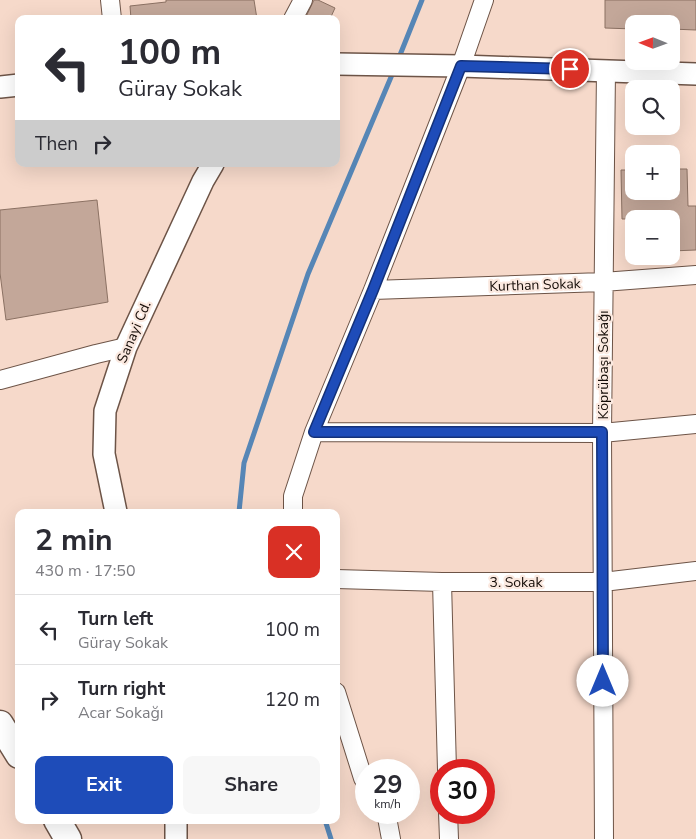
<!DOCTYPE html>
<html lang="en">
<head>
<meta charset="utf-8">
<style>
  :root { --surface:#fff; --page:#f7f7f7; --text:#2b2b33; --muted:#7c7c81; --line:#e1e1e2; --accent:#1e4cb9 }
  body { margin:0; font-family:"Nunito Sans",sans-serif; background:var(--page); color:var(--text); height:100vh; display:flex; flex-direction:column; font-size:19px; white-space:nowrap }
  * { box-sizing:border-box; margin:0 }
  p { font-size:16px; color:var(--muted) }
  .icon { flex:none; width:28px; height:28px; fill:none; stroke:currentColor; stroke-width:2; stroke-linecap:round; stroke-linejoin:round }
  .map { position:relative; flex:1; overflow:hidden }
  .sheet { position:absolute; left:15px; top:509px; width:325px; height:315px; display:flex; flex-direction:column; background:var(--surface); border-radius:10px; box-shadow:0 5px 20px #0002 }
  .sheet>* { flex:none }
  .top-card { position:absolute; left:15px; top:15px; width:325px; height:152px; border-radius:10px; box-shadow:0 5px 20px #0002; background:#fff; color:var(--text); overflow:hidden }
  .needle { width:32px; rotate:271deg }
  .controls { position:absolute; left:625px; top:15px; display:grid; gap:10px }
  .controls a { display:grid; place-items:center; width:55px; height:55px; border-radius:10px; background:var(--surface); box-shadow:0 5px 20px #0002; font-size:25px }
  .speed { position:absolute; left:355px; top:759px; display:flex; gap:10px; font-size:25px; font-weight:700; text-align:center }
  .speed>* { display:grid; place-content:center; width:65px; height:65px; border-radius:50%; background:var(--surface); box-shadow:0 5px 20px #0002; line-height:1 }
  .speed small { font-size:12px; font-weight:400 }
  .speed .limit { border:8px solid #d22; background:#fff; color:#111 }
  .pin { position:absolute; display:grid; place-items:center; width:42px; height:42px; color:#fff; margin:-21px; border:2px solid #fff; border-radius:50%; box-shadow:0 1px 5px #0007 }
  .me { position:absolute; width:55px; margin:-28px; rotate:0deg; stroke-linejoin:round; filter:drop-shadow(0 0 4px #0008) }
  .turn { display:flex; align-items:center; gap:18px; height:105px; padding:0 20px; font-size:22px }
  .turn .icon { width:65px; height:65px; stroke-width:2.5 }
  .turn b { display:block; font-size:35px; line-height:42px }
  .then { display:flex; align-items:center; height:48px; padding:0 20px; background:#0003; gap:10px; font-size:19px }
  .round { display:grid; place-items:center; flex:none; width:52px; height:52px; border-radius:10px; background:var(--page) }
  .overview { display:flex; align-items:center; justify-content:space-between; height:85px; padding:0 20px }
  h1 { font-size:30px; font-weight:700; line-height:38px }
  .primary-button { display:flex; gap:10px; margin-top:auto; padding:10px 20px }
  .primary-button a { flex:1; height:58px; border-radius:10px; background:var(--accent); color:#fff; font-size:20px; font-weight:700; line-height:58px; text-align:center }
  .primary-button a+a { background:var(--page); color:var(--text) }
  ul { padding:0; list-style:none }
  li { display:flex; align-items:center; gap:15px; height:70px; padding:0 20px; border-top:1px solid var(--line) }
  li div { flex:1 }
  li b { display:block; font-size:19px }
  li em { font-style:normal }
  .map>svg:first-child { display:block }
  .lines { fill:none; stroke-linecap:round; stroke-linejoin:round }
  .stream { stroke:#5686b6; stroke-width:5 }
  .building { fill:#c3a799; stroke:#8b7163 }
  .minor-casing { stroke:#6d5447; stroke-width:20 }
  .tertiary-casing { stroke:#6d5447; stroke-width:24 }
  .primary-casing { stroke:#6d5447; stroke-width:29 }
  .minor { stroke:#fff; stroke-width:18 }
  .tertiary { stroke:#fff; stroke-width:21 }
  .primary { stroke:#fff; stroke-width:26 }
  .route-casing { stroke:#143178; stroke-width:12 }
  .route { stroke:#1e4cb9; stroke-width:9 }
  .labels { text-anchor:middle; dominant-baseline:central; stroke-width:4.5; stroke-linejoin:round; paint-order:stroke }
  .street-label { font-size:14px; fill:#160d08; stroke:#fbe9e0 }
</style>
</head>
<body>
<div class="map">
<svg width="696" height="839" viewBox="0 0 696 839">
  <rect width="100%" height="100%" fill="#f6d9ca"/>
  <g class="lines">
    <path class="stream" d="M398,60L422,0
      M239,512L244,463L308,274L394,70
      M325,820L331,839"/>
  </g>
  <path class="building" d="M166,0H254L257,19H131L130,6L166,2Z
    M314,0H318L335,8L330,19H305Z
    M605,0H696V30L671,29V24H634V29L605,28Z
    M671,169H687L688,206H696V250L671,251V219H622L621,170H634V191H671Z
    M97,200L108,302L6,320L0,273V210Z"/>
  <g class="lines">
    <g class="minor-casing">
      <path id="minor" d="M110,0L112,19
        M293,19L303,0
        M373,290L603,282L696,275
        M0,380L96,354L126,347
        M314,432L602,433L696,424
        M293,512V496L314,432L373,290L461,66L484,0
        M336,579L442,582H603L696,571
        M442,582L447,770
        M336,692L363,778L366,783
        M386,812L391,839
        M448,812L449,839
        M604,839L602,433L606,70"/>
    </g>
    <g class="tertiary-casing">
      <path id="tertiary" d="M336,64L461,66L696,74
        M0,87L19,85
        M116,512L104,454L105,411L126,347L203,181L213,164
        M176,839V820"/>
    </g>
    <g class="primary-casing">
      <path id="primary" d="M0,724L19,755
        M57,820L68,839"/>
    </g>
    <use href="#minor" class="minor"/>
    <use href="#tertiary" class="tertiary"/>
    <use href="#primary" class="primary"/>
  </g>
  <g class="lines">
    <g class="route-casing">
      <path id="route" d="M570,69L461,66L373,290L314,432H602L603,681"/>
    </g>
    <use href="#route" class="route"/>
  </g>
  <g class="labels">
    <g class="street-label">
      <text transform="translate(535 285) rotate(-2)">Kurthan Sokak</text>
      <text transform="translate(134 332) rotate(-67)">Sanayi Cd.</text>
      <text transform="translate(603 365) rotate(-90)">Köprübaşı Sokağı</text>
      <text x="516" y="582">3. Sokak</text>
    </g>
  </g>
</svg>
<div class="controls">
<a><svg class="needle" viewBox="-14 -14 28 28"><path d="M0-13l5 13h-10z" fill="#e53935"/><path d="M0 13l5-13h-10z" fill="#7c7c81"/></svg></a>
<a><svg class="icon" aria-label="search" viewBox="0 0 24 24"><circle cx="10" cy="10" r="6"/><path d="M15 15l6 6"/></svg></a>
<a>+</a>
<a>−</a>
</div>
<div class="speed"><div>29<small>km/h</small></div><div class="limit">30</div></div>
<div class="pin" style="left:570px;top:69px;background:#d93025"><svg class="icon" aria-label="arrive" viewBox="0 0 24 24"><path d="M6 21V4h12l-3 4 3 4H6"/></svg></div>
<svg class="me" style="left:603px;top:681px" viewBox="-20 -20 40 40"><circle r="19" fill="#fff"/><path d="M0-13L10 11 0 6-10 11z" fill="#1e4cb9"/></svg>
<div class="top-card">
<div class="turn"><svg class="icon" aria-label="left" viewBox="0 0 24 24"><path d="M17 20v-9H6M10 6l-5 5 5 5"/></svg><div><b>100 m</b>Güray Sokak</div></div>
<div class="then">Then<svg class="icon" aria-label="right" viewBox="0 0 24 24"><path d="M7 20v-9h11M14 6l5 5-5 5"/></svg></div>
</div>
<section class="sheet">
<div class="overview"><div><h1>2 min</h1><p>430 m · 17:50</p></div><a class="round" style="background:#d93025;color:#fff"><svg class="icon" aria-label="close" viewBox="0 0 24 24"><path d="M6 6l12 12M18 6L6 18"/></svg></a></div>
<ul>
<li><svg class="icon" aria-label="left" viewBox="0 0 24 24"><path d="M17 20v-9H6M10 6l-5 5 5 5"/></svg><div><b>Turn left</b><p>Güray Sokak</p></div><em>100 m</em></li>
<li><svg class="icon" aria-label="right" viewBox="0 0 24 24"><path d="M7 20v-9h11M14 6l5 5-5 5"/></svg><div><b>Turn right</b><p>Acar Sokağı</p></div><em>120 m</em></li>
</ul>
<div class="primary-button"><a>Exit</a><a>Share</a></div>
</section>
</div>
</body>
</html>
